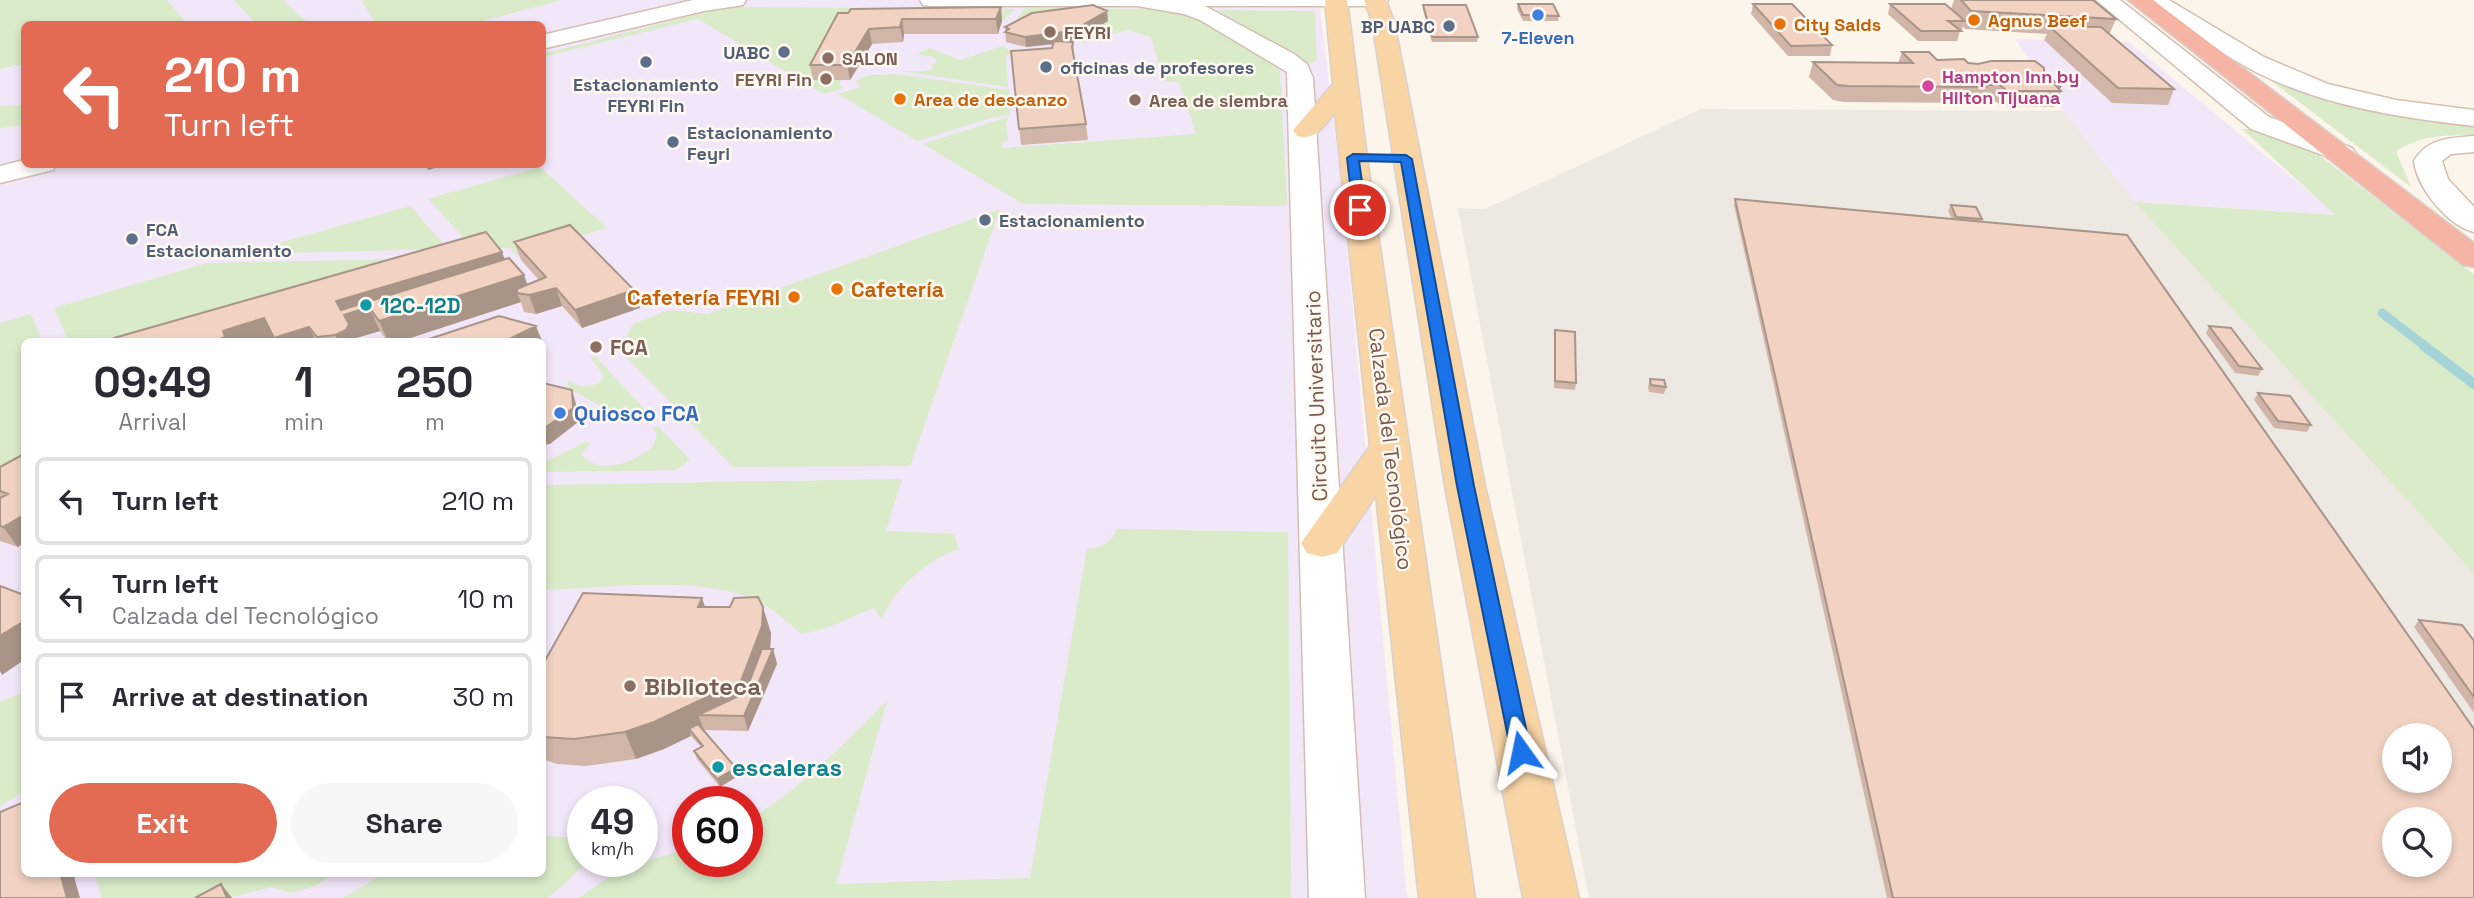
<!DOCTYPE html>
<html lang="en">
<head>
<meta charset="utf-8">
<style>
  :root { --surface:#fff; --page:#f7f7f7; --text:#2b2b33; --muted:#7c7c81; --line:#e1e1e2; --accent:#e36a53 }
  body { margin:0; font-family:"Space Grotesk",sans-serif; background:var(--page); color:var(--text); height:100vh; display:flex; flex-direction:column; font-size:26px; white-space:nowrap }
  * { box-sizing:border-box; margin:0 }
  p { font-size:23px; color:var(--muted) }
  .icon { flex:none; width:38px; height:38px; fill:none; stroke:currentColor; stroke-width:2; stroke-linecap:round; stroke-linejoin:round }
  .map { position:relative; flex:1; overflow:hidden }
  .drawer { position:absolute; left:21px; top:338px; width:525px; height:539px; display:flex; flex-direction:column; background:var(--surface); border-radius:10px; box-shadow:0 4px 10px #0003 }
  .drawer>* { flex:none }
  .guide { position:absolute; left:21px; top:21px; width:525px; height:147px; border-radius:10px; box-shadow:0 4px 10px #0003; background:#e36a53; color:#fff; overflow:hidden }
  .controls { position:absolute; left:2382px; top:723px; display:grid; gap:14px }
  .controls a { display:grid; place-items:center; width:70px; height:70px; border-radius:50%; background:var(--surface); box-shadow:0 4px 10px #0003; font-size:35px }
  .speed { position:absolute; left:567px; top:786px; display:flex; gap:14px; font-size:35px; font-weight:700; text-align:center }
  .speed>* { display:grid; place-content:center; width:91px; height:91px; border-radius:50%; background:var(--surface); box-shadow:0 4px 10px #0003; line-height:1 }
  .speed small { font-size:18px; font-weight:400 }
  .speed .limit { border:10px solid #d22; background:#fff; color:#111 }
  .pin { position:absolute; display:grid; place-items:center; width:60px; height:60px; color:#fff; margin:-30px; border:4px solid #fff; border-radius:50%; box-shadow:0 2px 7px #0007 }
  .me { position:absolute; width:77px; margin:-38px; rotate:348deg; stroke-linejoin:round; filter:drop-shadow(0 0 5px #0008) }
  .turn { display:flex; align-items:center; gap:24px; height:147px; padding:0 28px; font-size:32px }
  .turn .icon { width:91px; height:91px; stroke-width:2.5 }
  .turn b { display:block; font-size:49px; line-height:60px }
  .eta { display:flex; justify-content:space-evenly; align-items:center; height:119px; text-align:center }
  .eta b { font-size:42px; font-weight:700; line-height:49px }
  .primary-button { display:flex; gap:14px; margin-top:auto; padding:14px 28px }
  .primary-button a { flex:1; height:80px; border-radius:42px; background:var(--accent); color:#fff; font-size:28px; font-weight:700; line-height:80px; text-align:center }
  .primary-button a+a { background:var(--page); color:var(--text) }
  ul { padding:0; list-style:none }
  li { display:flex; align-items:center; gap:21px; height:88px; margin:0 14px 10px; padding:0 14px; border:4px solid var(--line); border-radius:10px }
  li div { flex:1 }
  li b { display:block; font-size:26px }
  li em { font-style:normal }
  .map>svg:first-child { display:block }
  .industrial { fill:#eee8e3; fill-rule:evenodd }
  .education { fill:#f2e7f9; fill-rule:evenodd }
  .green { fill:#d9ebc9 }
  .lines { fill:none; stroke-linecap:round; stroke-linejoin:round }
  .stream-far1 { stroke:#a5d4d8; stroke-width:9 }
  .stream { stroke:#a5d4d8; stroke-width:10 }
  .secondary-casing { stroke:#d5beb0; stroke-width:3 }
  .primary-casing { stroke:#d9d1cd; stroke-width:3 }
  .highway-casing { stroke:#d9d1cd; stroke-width:3 }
  .secondary { fill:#fff; fill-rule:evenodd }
  .primary { fill:#f9d5a6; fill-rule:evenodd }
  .highway { fill:#f5b4a4; fill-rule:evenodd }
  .wall { fill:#d0b5a8 }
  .shaded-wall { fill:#a99488 }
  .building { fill:#f2d3c3; stroke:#a99488; stroke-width:2; fill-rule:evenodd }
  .route { fill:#1a73e8; stroke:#114b97; stroke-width:2 }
  .shop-dot { fill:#3f7fe0; stroke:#fff9f2; stroke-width:2.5 }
  .food-dot { fill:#e8710a; stroke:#fff9f2; stroke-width:2.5 }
  .service-dot { fill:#5c6f8a; stroke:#fff9f2; stroke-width:2.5 }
  .education-dot { fill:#8d6e63; stroke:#fff9f2; stroke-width:2.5 }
  .hotel-dot { fill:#d1479c; stroke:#fff9f2; stroke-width:2.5 }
  .culture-dot { fill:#0f9aa8; stroke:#fff9f2; stroke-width:2.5 }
  .labels { text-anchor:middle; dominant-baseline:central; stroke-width:5; stroke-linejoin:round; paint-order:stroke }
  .far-food-label { font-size:18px; font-weight:bold; fill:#c56008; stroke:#fff9f2; text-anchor:start }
  .far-service-label { font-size:18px; font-weight:bold; fill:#4e5e75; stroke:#fff9f2; text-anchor:start }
  .far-education-label { font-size:18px; font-weight:bold; fill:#785e54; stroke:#fff9f2; text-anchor:start }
  .far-shop-label { font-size:18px; font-weight:bold; fill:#366cbe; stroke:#fff9f2 }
  .far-hotel-label { font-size:18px; font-weight:bold; fill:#b23c85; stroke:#fff9f2; text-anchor:start }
  .food-label { font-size:21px; font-weight:bold; fill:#c56008; stroke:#fff9f2; text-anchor:start }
  .culture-label { font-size:21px; font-weight:bold; fill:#0d838f; stroke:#fff9f2; text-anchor:start }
  .education-label { font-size:21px; font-weight:bold; fill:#785e54; stroke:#fff9f2; text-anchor:start }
  .street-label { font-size:21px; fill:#785a4e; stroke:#fff9f2 }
  .shop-label { font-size:21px; font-weight:bold; fill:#366cbe; stroke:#fff9f2; text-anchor:start }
  .near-education-label { font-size:24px; font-weight:bold; fill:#785e54; stroke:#fff9f2; text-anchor:start }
  .near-culture-label { font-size:24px; font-weight:bold; fill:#0d838f; stroke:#fff9f2; text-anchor:start }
</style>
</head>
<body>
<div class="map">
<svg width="2474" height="898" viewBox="0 0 2474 898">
  <rect width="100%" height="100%" fill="#fcf5eb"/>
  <path class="industrial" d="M1701,109L2063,111L2474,560V898H1589L1458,208L1485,209ZM2394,735H2440V780H2394ZM2394,819H2440V864H2394Z"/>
  <path class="education" d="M0,0H1319L1342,192L1407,898H0ZM24,24H542V164H24ZM24,341H542V873H24ZM583,802H642V861H583ZM688,802H747V861H688Z
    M2015,39L2129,42L2337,215L2135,202L2063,111Z"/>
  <path class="green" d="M0,0H167L187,24H24V64L0,69Z
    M234,0H283L309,24H256Z
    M361,0H562L471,24H376Z
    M736,7L1015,9L1002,21H884L813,80H841L839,85L844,88L823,94L698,19L543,57V54L705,12Z
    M1026,8L1167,9L1191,16L1277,67L1280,71L1287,204L1283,206L1023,204L923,144L1008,117L1006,123L1008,141L1001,143L1002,148L1196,134L1179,82H1164L1151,37L1127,30L1083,43L1074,41L1111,19C1078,4 1034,17 1003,34Z
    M1217,10L1312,11L1315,13L1317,60L1309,63Z
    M1003,46L1014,52L1006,56L1008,87L900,71H925L934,68L931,65L938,61L933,57L917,54L930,48L960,60Z
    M897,74L1009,90L1010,115L991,118L917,141L838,94L861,87L855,81L869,75Z
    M2269,79L2322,98L2474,124V136C2446,134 2420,136 2396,151L2411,187Z
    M24,105V125L0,128V106Z
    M2242,129H2255L2315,152L2474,274V573L2135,202L2335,215Z
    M540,167L607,228L516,255L510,248H473L428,199Z
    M410,206L448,249L240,254Z
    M1000,209L910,466L733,467L625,356V340L633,324L670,310L708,314Z
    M459,258L185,341H68L54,308L207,263Z
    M31,314L42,341H24V477L0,490V323Z
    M595,356L649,414C634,418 619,424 604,420V408L567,387L569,380C580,389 588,388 601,382L603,374L590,357Z
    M658,426L690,460L676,470L543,472V463L585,442L591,443L581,454C598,477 636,462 653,446L657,435L653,428Z
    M902,479L886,531L954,534L959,549C927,560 895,587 882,619L874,608C849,617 829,630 801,634C786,621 771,607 753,599C696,575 605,588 543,590L542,485Z
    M1116,529L1288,532L1291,898H579L616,871L688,848V861H747V821C801,789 843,745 887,700L836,884L1030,878L1087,549C1100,548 1113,543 1116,529Z
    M24,692V792L0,806V702Z
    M543,836L583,838V861H587L566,883L547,898H343L385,873H542Z
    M94,873H333L316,886L291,893L271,887L229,898H102Z"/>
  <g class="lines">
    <path class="stream-far1" d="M2382,313L2425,346"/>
    <path class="stream" d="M2423,345L2474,384"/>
    <g class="secondary-casing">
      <path id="secondary" d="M693,0H746L743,5L704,11L542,49V35Z
        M920,0H1388L1385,5L1377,6H1205L1294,54L1307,64L1313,78L1365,898H1309L1287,72L1200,20L1184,14L1137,6H931L923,5Z
        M2096,0H2120L2269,117L2352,148L2356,154L2352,160L2342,162L2251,129Z
        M2140,0H2169L2264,57L2328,84L2396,100L2474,110V126C2402,118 2328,107 2262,75C2221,55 2185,24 2143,5Z
        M2474,136V152L2451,154L2442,161L2448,179L2474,207V232C2448,226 2417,188 2414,161C2427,138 2450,138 2474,136Z
        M24,160V164H57L53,170L0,183V166Z"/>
    </g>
    <g class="primary-casing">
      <path id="primary" d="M1325,0H1347L1367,158L1475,898H1419L1376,495L1337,553L1322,557L1307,553L1301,543L1370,446L1335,113C1323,126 1316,141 1297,136L1293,130L1333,84Z
        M1364,0H1386L1394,21L1485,486L1579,898H1523L1445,486L1372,21Z"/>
    </g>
    <g class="highway-casing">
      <path id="highway" d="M2128,0H2153L2474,243V267L2463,265Z"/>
    </g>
    <use href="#secondary" class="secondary"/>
    <use href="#primary" class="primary"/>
    <use href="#highway" class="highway"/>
  </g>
  <path class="wall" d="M1954,0H2093L2116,19L2109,35L2174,89L2168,105L2112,103L2044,40L2047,34L1965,29L1963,26L1962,31H1960L1957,41H1918L1888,14L1890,4L1951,9Z
    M1518,4L1559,16L1558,21H1523L1517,9Z
    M1753,4L1832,45L1830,56H1788L1751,14Z
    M1423,5L1478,37L1477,42H1432L1423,10Z
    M1001,7L1002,21L998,34H904L903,42L872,44L850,80H813L810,65L838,13Z
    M1107,11L1108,21L1073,41L1074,58L1086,124L1088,140L1021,145L1011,51L1052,48L1053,44L1026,47L1006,42L1005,27Z
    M1902,52L1937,60L2044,73L2061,87L2060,89L2061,91L2055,107L2002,106L1995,101H1980L1979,103L1844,102L1833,100L1809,77L1813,62L1898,63Z
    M1735,199L1952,219L1948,211L1951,205L1982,219L1981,221L2474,898H1887L1734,205Z
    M514,242L640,308L582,328L562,306L536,314L524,312L521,302L401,341H387L380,331L356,338L357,341H115L505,260L528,284L539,280L521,260Z
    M2209,326L2262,369L2258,376L2235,373L2206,333Z
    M1555,330L1576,383L1575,390L1554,388V337Z
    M1650,379L1666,387L1664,394L1649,392L1648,386Z
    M2258,393L2311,425L2307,432L2274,428L2254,400Z
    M24,454L18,547L0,541V467Z
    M705,607L771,633L770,649H773L777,664L748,731L703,730L738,776L720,787L697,759L694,751L701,747L691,736L664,749L636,759L586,766L557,764L542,759V666Z
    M2419,620L2474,641V713L2414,627Z"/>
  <path class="shaded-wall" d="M1001,7L1002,21L998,34L996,19Z
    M1107,11L1108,21L1072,42L1026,47L1025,37Z
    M902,19L904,34L903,42L900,27Z
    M869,29L872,44L850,80L847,65Z
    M426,164H449L428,170Z
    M502,252L510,274L369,307L380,331L356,338L357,341H338L335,335L336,301Z
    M524,275L531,295L556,288L562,306L536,314L529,295L517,293L521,302L401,341H388L379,321Z
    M634,290L640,308L582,328L575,310Z
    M264,318L275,341H215L223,331Z
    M536,326L542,341H505Z
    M309,327L316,341H275L274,338Z
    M572,390L576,404L578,422L550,444L542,445V430Z
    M24,515V543L18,547L3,527Z
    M702,598L711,624L698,607Z
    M763,607L771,633L770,652L773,649L777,664L748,731L744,716L698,715L704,730L689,729L691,736L664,749L636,759L625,732Z
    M24,621V660L2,675L0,671V636Z
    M736,768L738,776L720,787L717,779Z
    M60,873H73L80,898H67Z
    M221,884L232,898H227Z"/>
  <path class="building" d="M1961,0H2093L2116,19L1971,11Z
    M1518,4H1553L1559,16L1523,15Z
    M1753,4H1792L1832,45L1791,46Z
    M1890,4H1945L1965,21H1948L1961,31H1921Z
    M1093,5L1107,11L1072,31L1025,37L1005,32L1009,29L1005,27L1032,13Z
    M1423,5H1466L1478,37H1432Z
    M1001,7L996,19H902L900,27L869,29L847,65H810L838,13H848L851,9Z
    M2049,26L2101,27L2174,89L2118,88Z
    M1054,41L1073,42L1072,47L1086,124L1019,129L1011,51L1052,48Z
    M1902,52H1929L1937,60L1964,59L1968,63L1978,64L1991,61H2035L2044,68V73L2061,87L2056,86L2061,91H2007L2000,85H1982L1985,87L1848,86L1837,85L1813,62L1913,63Z
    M1735,199L2127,235L2474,729V898H1893ZM2394,735H2440V780H2394ZM2394,819H2440V864H2394Z
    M1951,205L1976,207L1982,219L1956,217Z
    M570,225L634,290L575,310L556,288L529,295L517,293V289L546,277L514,242Z
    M486,232L502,252L336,301L341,310L509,258L524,275L379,321L369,307L344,315L349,324L346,330L335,335L317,337L309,327L274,338L264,318L223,331L225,337L215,341H115L114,338Z
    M499,316L536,326L505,341H423Z
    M2209,326L2231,328L2262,369L2239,366Z
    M1555,330L1575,332L1576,383L1555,381Z
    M1650,379L1664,380L1666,387L1651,385Z
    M542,384H547L572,390L573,408L542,430Z
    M2258,393L2290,396L2311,425L2278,421Z
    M24,454V515L3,527L0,525V498L8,494L0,491V467Z
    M0,586L24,595V621L0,636Z
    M583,593L702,598L698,607H730L734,598L758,597L763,607L762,626L741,681L654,722L625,732L574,739L544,737H542V666Z
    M2419,620L2462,625L2474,641V697Z
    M762,649H773L744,716L698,715L745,693Z
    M698,724L736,768L717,779L694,751L703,746L689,729Z
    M24,802V873H60L67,898H0V812Z
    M221,884L227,898H195Z"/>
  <path class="route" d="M1353,154L1406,155L1412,159L1474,486L1531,752L1528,757L1521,760L1514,757L1511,752L1457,486L1401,162L1359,161L1366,210L1360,214L1353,210L1347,158Z"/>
  <g class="shop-dot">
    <circle cx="1538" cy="15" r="7"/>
    <circle cx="560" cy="413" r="7"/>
  </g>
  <g class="food-dot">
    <circle cx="1974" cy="20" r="7"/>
    <circle cx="1780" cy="24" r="7"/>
    <circle cx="900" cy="99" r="7"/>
    <circle cx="837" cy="289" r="7"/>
    <circle cx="794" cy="297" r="7"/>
  </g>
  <g class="service-dot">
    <circle cx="1449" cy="26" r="7"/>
    <circle cx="784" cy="52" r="7"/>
    <circle cx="646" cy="62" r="7"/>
    <circle cx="1046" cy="67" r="7"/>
    <circle cx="673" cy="142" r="7"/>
    <circle cx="985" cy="220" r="7"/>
    <circle cx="132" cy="239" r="7"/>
  </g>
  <g class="education-dot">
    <circle cx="1050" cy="32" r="7"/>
    <circle cx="828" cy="58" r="7"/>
    <circle cx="826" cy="79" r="7"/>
    <circle cx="1135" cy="100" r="7"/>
    <circle cx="596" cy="347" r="7"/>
    <circle cx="630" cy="686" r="7"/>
  </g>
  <circle class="hotel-dot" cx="1928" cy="86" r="7"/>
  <g class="culture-dot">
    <circle cx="366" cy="305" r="7"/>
    <circle cx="718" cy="767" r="7"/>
  </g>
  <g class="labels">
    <g class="far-food-label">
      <text x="1988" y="20">Agnus Beef</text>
      <text x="1794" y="24">City Salds</text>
      <text x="914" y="99">Area de descanzo</text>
    </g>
    <g class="far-service-label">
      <text x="1435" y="26" text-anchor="end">BP UABC</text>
      <text x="770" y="52" text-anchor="end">UABC</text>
      <text x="1060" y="67">oficinas de profesores</text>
      <text x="646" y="84" text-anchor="middle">Estacionamiento<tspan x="646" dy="21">FEYRI Fin</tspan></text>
      <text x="687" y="132">Estacionamiento<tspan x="687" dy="21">Feyri</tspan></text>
      <text x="999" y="220">Estacionamiento</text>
      <text x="146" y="229">FCA<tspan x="146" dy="21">Estacionamiento</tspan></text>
    </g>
    <g class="far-education-label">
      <text x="1064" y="32">FEYRI</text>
      <text x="842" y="58">SALON</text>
      <text x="812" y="79" text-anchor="end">FEYRI Fin</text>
      <text x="1149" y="100">Area de siembra</text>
    </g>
    <g class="far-shop-label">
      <text x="1538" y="37">7-Eleven</text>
    </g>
    <g class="far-hotel-label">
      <text x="1942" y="76">Hampton Inn by<tspan x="1942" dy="21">Hilton Tijuana</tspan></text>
    </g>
    <g class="food-label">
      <text x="851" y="289">Cafetería</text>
      <text x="780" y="297" text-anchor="end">Cafetería FEYRI</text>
    </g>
    <g class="culture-label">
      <text x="380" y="305">12C-12D</text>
    </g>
    <g class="education-label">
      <text x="610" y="347">FCA</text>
    </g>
    <g class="street-label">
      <text transform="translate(1316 396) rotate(-92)">Circuito Universitario</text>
      <text transform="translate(1391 449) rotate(83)">Calzada del Tecnológico</text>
    </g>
    <g class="shop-label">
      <text x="574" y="413">Quiosco FCA</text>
    </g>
    <g class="near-education-label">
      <text x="644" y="686">Biblioteca</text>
    </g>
    <g class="near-culture-label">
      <text x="732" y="767">escaleras</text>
    </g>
  </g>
</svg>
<div class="controls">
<a><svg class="icon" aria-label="sound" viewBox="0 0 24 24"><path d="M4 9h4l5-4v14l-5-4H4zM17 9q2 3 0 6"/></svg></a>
<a><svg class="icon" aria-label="search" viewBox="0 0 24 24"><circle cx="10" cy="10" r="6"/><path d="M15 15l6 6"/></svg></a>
</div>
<div class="speed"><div>49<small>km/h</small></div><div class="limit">60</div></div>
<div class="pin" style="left:1360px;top:210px;background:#d93025"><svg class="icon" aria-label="arrive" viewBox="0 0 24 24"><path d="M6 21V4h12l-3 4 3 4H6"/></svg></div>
<svg class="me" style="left:1521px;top:752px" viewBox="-20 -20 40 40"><path d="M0-17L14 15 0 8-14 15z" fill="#1a73e8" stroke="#fff" stroke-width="4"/></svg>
<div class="guide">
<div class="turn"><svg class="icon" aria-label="left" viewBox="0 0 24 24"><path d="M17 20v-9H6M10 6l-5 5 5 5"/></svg><div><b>210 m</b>Turn left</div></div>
</div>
<section class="drawer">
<div class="eta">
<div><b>09:49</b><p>Arrival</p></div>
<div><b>1</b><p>min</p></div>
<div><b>250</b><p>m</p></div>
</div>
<ul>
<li><svg class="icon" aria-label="left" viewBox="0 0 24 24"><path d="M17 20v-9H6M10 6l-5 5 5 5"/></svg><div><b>Turn left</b></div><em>210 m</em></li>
<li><svg class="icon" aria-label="left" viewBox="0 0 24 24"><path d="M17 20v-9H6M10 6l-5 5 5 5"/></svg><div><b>Turn left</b><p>Calzada del Tecnológico</p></div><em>10 m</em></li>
<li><svg class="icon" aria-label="arrive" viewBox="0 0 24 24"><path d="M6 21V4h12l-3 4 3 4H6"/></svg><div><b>Arrive at destination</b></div><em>30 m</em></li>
</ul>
<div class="primary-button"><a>Exit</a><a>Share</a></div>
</section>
</div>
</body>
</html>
